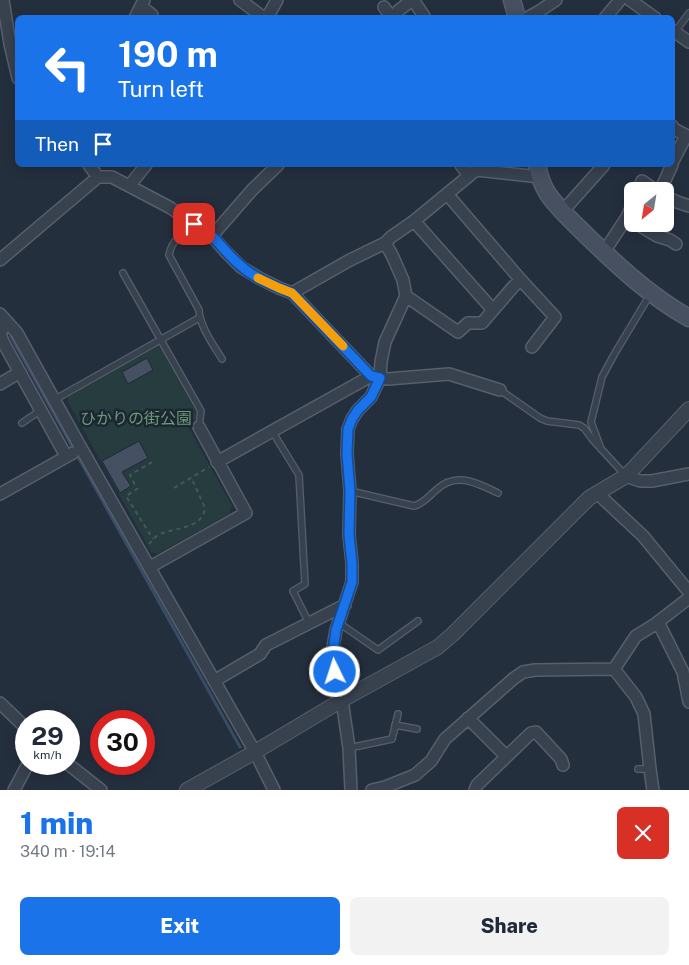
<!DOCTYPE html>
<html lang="en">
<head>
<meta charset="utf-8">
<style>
  :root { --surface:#fff; --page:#f2f2f3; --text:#1f2937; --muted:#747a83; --accent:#1a73e8 }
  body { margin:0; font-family:"Public Sans","Noto Sans JP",sans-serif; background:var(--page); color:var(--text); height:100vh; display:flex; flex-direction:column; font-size:19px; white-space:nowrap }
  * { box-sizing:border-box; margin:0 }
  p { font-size:16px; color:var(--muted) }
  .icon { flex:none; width:28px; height:28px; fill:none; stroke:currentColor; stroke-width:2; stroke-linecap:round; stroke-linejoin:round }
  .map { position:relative; height:790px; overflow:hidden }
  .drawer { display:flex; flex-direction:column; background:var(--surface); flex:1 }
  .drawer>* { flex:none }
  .top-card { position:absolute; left:15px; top:15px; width:660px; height:152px; border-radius:8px; box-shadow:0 2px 12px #0003; background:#1a73e8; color:#fff; overflow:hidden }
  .needle { width:32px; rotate:210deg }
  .tools { position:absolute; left:624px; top:182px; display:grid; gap:10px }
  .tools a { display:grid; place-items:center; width:50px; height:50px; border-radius:8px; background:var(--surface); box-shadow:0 2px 12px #0003; font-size:25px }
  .speed { position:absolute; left:15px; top:710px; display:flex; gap:10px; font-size:25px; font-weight:700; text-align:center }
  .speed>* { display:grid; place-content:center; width:65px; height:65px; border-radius:50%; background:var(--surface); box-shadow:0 2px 12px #0003; line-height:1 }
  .speed small { font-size:12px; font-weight:400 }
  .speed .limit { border:8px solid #d22; background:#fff; color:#111 }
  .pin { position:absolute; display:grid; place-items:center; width:42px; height:42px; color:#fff; margin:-21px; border-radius:10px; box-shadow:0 2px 8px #0006 }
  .me { position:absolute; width:55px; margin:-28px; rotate:356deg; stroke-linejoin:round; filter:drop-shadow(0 0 4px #0008) }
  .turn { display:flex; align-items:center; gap:18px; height:105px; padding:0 20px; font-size:22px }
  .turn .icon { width:65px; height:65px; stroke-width:2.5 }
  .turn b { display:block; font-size:35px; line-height:42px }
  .then { display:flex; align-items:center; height:48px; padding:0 20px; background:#0003; gap:10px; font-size:19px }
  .round { display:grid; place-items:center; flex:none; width:52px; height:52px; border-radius:8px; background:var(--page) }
  .headline { display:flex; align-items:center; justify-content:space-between; height:85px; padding:0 20px }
  h1 { font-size:30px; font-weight:800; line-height:38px; color:var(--accent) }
  .cta { display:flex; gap:10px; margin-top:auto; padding:10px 20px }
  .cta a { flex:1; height:58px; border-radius:8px; background:var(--accent); color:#fff; font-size:20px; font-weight:800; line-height:58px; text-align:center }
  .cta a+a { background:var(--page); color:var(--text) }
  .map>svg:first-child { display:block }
  .green { fill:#263c3f }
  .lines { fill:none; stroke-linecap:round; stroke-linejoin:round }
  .stream { stroke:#394c67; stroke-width:3 }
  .building { fill:#455162; stroke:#1f2835 }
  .service-casing { stroke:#565f6c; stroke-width:8 }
  .minor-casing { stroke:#565f6c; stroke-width:14 }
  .tertiary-casing { stroke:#565f6c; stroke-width:16 }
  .secondary-casing { stroke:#565f6c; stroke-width:19 }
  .path { stroke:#44595c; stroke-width:2; stroke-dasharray:4 4; stroke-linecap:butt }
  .service { stroke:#38414e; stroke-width:5.5 }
  .minor { stroke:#38414e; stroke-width:11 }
  .tertiary { stroke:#38414e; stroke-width:14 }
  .secondary { stroke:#465061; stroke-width:16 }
  .route-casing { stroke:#114b97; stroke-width:12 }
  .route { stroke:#1a73e8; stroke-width:9 }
  .slow { stroke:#f59e0b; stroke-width:9 }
  .labels { text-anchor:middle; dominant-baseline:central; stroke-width:5; stroke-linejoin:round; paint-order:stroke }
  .park-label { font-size:16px; fill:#6b9a76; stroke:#1d2633 }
</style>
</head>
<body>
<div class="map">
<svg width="689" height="790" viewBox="0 0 689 790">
  <rect width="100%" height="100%" fill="#242f3e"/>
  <path class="green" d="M158,346L160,347L198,415L196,419L187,425L232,506L229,514L157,554L151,552L68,402V397Z"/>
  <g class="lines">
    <path class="stream" d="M11,337L240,747"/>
  </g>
  <path class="building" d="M147,358L153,370L128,384L122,372Z
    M139,441L148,458L122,472L131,486L120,493L102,461Z"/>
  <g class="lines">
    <g class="service-casing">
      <path id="service" d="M675,32L689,13
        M199,227C183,235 173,236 169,255L199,310C200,327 213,344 222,359
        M123,273L201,411L199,427
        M500,390L540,418L547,421L579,425L584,428L592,439L626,476
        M54,400L199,318
        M22,423L41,410
        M272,431L299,475L305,584L293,591L309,623
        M601,449L591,422L602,377L615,353L651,293
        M350,491L414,506C423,504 429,496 436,490C456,471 477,483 498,493
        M339,623L378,650L418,621
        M395,725L417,729
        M349,748L392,739L398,714
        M638,769H650"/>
    </g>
    <g class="minor-casing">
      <path id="minor" d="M3,0L10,44L18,78
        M240,0L264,18
        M413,0L424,16
        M630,0L655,18
        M141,6L152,15
        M384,7L392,18
        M398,11L412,0
        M135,18L144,0
        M267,18L277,0
        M527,18L538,12L556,0
        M605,18L620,0
        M672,30L689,42
        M672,126L674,129L689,137
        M672,163L686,136
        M89,165L98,177
        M461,165L469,176
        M130,185L146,165
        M638,191L642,181L657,191
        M660,191L672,165
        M665,196L677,202L689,206
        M562,212L604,165
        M414,221L493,310
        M637,224L657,236L670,240L676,244
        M212,236L252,190L278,165
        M604,252L627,217L632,206
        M0,260L98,177H112L169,207L212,236L225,251L241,267L259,278L279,288L292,293L350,260L385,243L391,237L414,221L476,170L540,177
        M520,279L555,317L532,347
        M292,293L371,376L388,379L449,374L500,390
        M406,296L458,332L468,323H482L520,279L447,194
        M0,314L17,333L81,448L255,752L274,790
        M7,322L0,333L3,342L66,456
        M0,384L20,372
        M217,462L371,376
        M626,476L640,481H652L689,474
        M597,493L643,536L689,592
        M0,494L73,453
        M150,567L246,513L199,427
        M658,622L683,672L689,702
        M614,669L636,697L644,714L650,769L653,790
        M614,669L636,636L654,625L689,598
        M214,681L260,654L266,645L345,605
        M0,703L26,728
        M468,718L506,756
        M68,764L101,790
        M14,790L28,764
        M351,790L349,748L342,700L331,658L336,630L352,582V563L349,535L350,491L347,454L348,429L352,419L358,410L371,397L380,378L381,362L385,342L406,296L403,280L392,255L385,243
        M372,790L385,787L415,775L431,761L445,739L513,679L523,672L535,670L614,669
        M475,790L477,785L531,733L536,732L561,759L563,765"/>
    </g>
    <g class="tertiary-casing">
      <path id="tertiary" d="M187,790L255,752L342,700L438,647L453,634L589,498L626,476L631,471L689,409"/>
    </g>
    <g class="secondary-casing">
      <path id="secondary" d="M512,0L517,18
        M537,165C539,175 542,185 548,194C559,210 574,223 587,236C619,267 650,296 689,318"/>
    </g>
    <path class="path" d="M152,462L130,475L137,489L126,496L153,539
      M174,488L209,467
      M149,544C152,541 154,538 158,535C173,527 202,530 205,508L191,477"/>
    <use href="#service" class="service"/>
    <use href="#minor" class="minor"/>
    <use href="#tertiary" class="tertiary"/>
    <use href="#secondary" class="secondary"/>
  </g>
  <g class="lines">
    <g class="route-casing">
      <path id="route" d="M194,224C200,228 207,232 213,237C222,246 230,257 240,265C254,278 274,286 292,293L371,376L380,378L371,397L358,410L352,419L348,429L347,454L350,491L349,535L352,563V582L336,630L334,644L331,658L335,672"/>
    </g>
    <use href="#route" class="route"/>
    <path class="slow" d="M258,278L279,288L292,293L343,346"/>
  </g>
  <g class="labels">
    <g class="park-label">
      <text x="136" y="418">ひかりの街公園</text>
    </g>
  </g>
</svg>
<div class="tools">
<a><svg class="needle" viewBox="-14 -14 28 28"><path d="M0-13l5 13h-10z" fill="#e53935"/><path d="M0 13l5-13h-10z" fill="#747a83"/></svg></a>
</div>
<div class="speed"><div>29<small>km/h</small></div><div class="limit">30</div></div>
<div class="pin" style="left:194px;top:224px;background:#d93025"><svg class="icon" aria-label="arrive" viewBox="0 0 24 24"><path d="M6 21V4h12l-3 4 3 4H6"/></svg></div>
<svg class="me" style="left:335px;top:672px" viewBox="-20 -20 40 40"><circle r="17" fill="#1a73e8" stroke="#fff" stroke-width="3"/><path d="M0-11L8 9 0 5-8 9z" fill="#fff"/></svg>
<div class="top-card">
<div class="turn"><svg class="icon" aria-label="left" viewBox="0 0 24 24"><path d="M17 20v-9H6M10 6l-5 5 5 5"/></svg><div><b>190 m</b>Turn left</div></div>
<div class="then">Then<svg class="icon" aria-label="arrive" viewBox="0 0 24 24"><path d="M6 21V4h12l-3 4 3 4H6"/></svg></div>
</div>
</div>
<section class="drawer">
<div class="headline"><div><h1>1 min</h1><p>340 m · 19:14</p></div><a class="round" style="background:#d93025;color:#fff"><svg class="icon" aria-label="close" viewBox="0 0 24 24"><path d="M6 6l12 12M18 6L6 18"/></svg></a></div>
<div class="cta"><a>Exit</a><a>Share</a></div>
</section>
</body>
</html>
